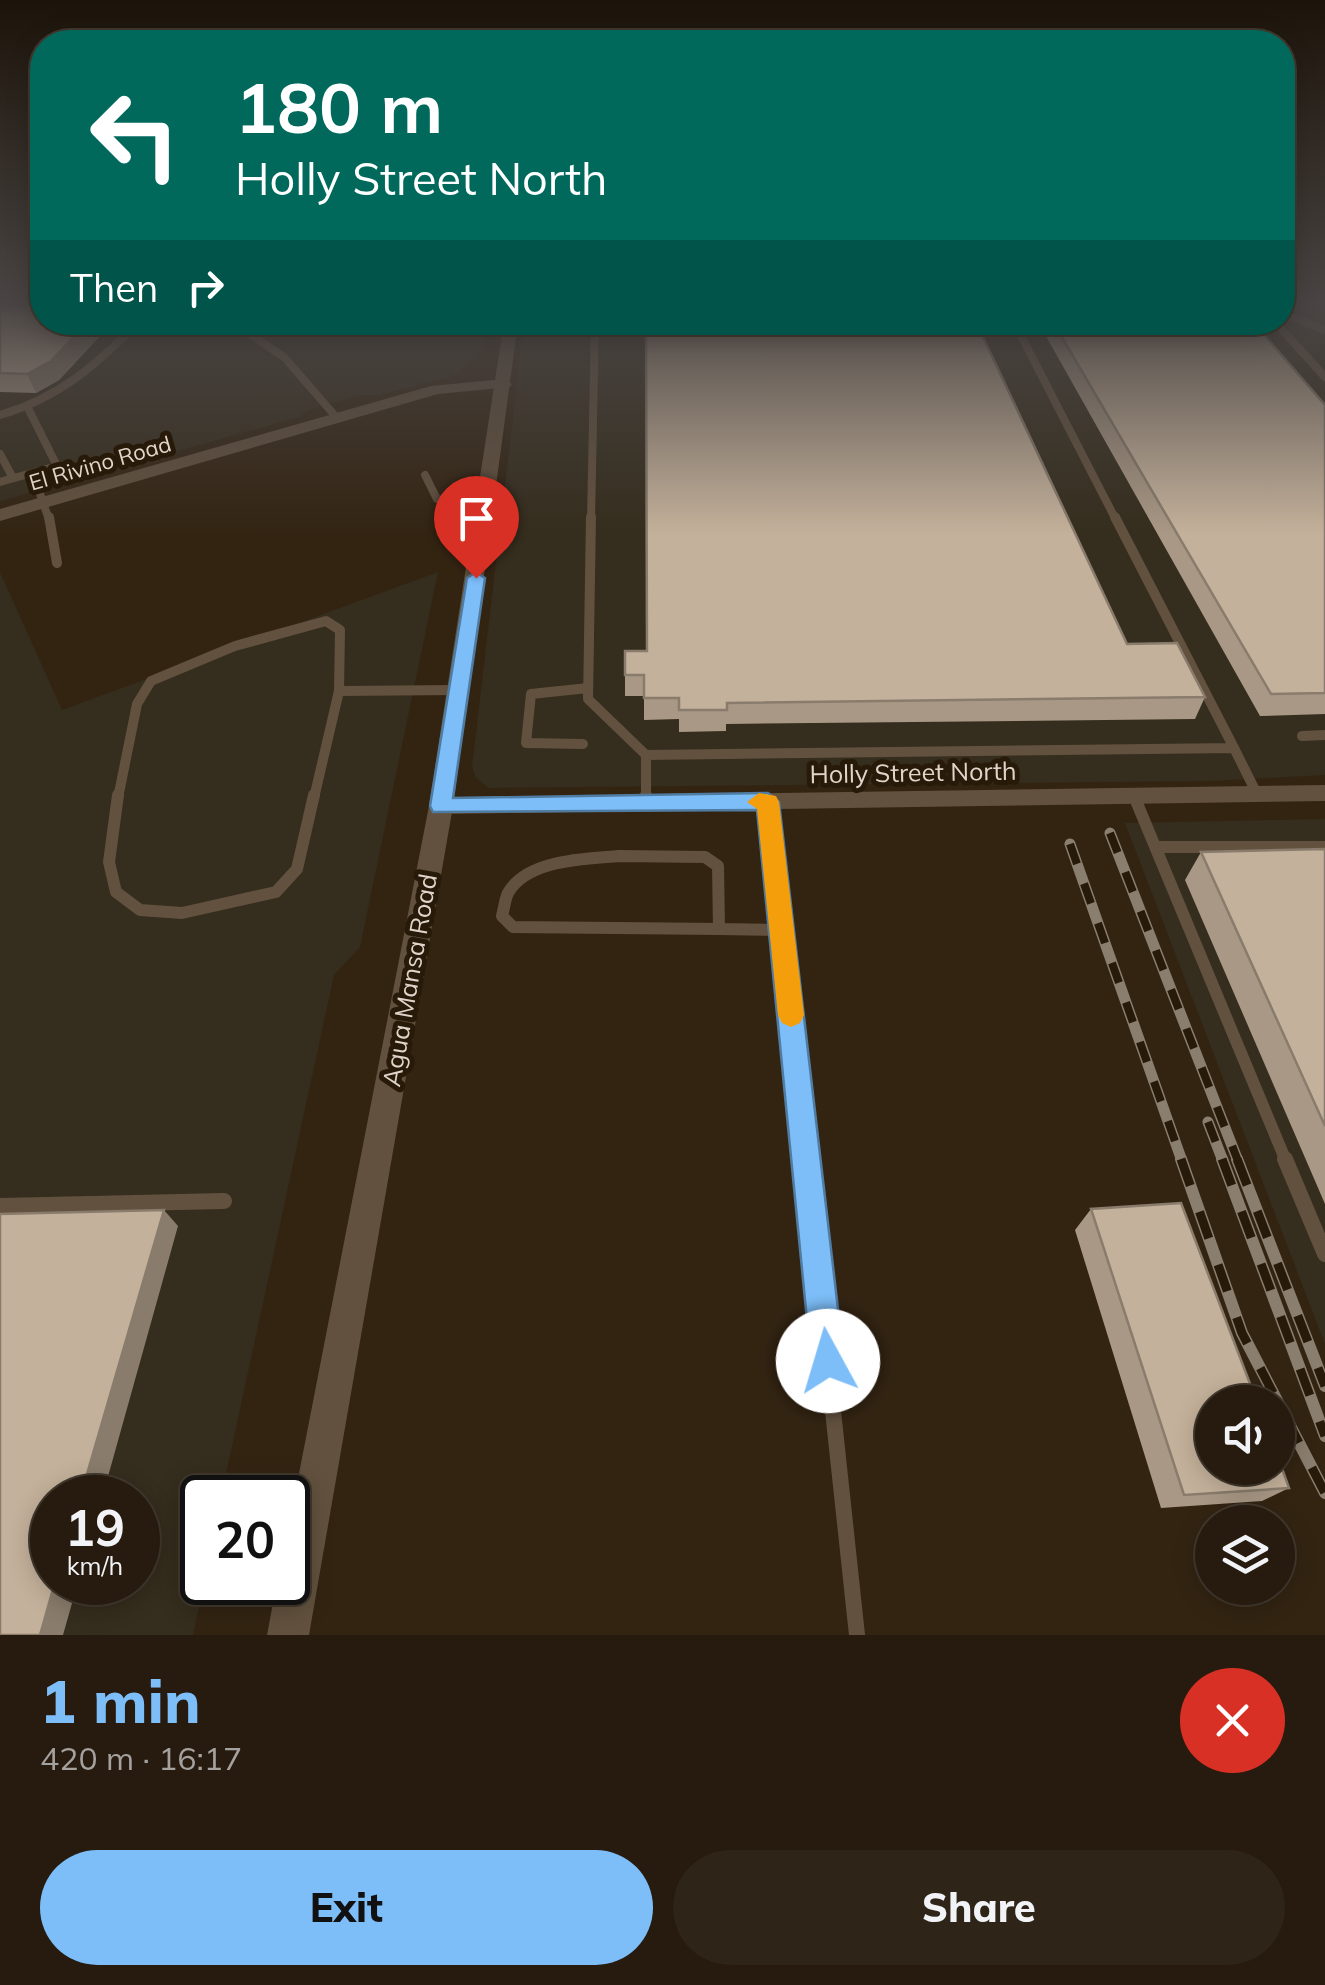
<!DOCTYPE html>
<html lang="en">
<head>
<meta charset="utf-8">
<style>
  :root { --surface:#261b0e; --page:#2e2417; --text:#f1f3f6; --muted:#a4a19e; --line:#42392e; --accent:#7dbef9 }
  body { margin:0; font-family:Mulish,sans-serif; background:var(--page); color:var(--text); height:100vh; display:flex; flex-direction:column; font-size:38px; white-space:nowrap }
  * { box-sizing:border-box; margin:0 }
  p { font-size:32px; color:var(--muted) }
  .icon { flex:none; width:55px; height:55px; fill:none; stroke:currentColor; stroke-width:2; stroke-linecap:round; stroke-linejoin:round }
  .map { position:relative; height:1635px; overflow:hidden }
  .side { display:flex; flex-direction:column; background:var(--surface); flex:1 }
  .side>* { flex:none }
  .hud { position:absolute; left:30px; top:30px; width:1265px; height:305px; border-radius:40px; box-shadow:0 5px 25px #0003,0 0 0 2px var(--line); background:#00695c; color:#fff; overflow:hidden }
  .fabs { position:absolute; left:1195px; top:1385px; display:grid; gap:20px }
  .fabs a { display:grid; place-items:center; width:100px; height:100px; border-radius:50%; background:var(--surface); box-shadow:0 5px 25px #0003,0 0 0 2px var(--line); font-size:50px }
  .speed { position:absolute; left:30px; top:1475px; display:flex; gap:20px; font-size:50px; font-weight:700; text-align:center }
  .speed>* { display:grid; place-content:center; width:130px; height:130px; border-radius:50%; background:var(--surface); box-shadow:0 5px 25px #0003,0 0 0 2px var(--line); line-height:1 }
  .speed small { font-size:25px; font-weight:400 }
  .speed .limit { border:5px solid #111; border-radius:15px; background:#fff; color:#111 }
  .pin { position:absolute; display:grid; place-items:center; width:85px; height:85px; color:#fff; margin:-102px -42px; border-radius:50% 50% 50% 0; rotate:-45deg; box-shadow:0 0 10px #0007 }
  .pin .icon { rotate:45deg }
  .me { position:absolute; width:110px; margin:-55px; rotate:354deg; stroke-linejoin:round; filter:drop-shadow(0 0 8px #0008) }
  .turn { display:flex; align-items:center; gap:35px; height:210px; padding:0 40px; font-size:45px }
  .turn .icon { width:130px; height:130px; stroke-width:2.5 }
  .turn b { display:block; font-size:70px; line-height:85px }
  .then { display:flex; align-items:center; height:95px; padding:0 40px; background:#0003; gap:20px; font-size:38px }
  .round { display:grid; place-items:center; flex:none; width:105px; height:105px; border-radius:52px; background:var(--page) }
  .head { display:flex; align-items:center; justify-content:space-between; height:170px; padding:0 40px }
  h1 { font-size:60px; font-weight:800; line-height:75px; color:var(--accent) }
  .cta { display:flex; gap:20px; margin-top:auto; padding:20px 40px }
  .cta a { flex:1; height:115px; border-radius:60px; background:var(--accent); color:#111; font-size:40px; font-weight:800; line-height:115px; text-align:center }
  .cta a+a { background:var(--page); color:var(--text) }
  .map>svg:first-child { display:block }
  .industrial { fill:#352d1d; fill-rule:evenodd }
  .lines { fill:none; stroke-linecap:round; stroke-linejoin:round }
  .service-far3 { stroke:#62513e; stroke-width:8 }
  .service-far2 { stroke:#62513e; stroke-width:10 }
  .service-far1 { stroke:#62513e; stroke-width:12 }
  .service { stroke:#62513e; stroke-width:16 }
  .minor { fill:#62513e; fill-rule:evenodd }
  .tertiary { fill:#62513e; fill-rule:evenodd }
  .secondary { fill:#62513e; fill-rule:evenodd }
  .rail-far1-casing { stroke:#8a7e6f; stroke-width:11 }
  .rail-casing { stroke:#8a7e6f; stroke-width:12 }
  .rail-far1 { stroke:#281a09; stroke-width:8; stroke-dasharray:21; stroke-linecap:butt }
  .rail { stroke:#281a09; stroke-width:9; stroke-dasharray:28; stroke-linecap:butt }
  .wall { fill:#a99885 }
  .shaded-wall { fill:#897c6c }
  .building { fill:#c4b19b; stroke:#897c6c; stroke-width:2.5 }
  .route { fill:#7dbef9; stroke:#517ca2; stroke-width:2.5 }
  .slow { fill:#f59e0b }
  .labels { text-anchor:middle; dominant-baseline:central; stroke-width:10; stroke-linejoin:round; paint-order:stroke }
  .far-street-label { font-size:22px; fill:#dfd5ca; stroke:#281a09 }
  .street-label { font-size:25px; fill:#dfd5ca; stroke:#281a09 }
</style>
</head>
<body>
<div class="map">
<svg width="1325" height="1635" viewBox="0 0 1325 1635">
  <rect width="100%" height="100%" fill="#332412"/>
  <path class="industrial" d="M0,306L42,322L481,323L485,346L455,375L380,395H362L309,410L299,417L0,501Z
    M1283,306H1325V775L1211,781L489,788L476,778L472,767L524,323L1282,322Z
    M0,572L62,710L438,572L360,947L334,975L221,1497L202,1498L204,1583L193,1635H0ZM52,1498H138V1582H52Z
    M1325,819V1344L1125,823Z"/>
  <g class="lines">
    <path class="service-far3" d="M1282,313L1325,330
      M232,322L284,357L337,418
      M1014,322L1116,520
      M1275,322L1325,377
      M0,415C59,398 96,365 139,322
      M0,454L13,478
      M33,473L49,520
      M425,475L437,499L486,508
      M0,482L57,466L28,408
      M591,520L595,322"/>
    <path class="service-far2" d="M49,517L57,563
      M591,517L588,699L646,755V798
      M1115,517L1234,748
      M339,691L456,690
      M1302,736L1325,735
      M583,744L526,743L531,694L588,688
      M646,755L1234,748L1257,794
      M118,798L137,704L151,681L235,646L326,621L340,630L339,691
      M314,798L339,691"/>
    <path class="service-far1" d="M118,795L109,862L116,892L140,910L182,913L276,892L297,869L314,795
      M646,795V803
      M1134,796L1286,1161
      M768,802L806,1161
      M1156,847H1325
      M619,856L705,857L718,866L719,929L513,927L502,916C504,909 505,899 508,893C527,859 586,859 619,856Z
      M719,929L782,930"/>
    <path class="service" d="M806,1159L857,1635
      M1285,1159L1325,1254
      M0,1206L224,1201"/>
    <path class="minor" d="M1325,785V801L441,814L430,806L441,798Z"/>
    <path class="tertiary" d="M504,379L512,384L510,387L438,394L0,521V509L431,386Z"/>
    <path class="secondary" d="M504,322H518L453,806L309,1635H267L277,1582H288V1530L429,806Z"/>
    <g class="rail-far1-casing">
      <path id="rail-far1" d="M1110,833L1238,1161
        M1070,844L1182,1161
        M1208,1122L1223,1161"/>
    </g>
    <g class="rail-casing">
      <path id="rail" d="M1181,1159L1242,1333L1325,1493
        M1222,1159L1325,1436
        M1237,1159L1325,1386"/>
    </g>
    <use href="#rail-far1" class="rail-far1"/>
    <use href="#rail" class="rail"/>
  </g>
  <path class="wall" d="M0,306L42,322H113L59,380L36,393L0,392Z
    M615,322H996L994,329H979L1127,644L1205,697L1195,719L726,724V731L679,732V719L644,720V696H625V675L647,651L646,332H616Z
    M1038,322H1253L1325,405V714L1260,716Z
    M1325,849V1204L1185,880L1201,852Z
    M1091,1209L1289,1488L1262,1501L1161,1508L1075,1230Z"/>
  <path class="shaded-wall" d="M88,322H113L59,380L36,393L27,374Z
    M164,1210L178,1226L102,1498H80Z
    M55,1582H78L63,1635H40Z"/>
  <path class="building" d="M0,306H42V322H88L51,361L27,374L0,373Z
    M646,322H976L1127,644L1177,643L1205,697L727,703V710H679V698H644V675H625V651H647Z
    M1053,322H1253L1325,405V693L1271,694Z
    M1325,849V1126L1201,852Z
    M1181,1203L1257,1402H1212V1468H1278V1457L1289,1488L1184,1495L1091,1209Z
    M164,1210L80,1498H52V1582H55L40,1635H0V1214Z"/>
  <linearGradient id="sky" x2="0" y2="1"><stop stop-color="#1c140a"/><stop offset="0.57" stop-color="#4a4544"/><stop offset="1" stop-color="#4a4544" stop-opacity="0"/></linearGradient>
  <rect width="1325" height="535" fill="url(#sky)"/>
  <path class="route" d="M476,572L485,578L453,798L768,793L779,802L844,1361L839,1372L828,1377L816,1372L811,1361L757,810L433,812L430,806L467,578Z"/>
  <path class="slow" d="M759,793L776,796L779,802L804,1015L800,1023L791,1027L782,1023L778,1015L757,809L747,802Z"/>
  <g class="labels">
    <g class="far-street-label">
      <text transform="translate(100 463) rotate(-16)">El Rivino Road</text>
    </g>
    <g class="street-label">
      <text transform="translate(913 772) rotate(-1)">Holly Street North</text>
      <text transform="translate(409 980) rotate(-80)">Agua Mansa Road</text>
    </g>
  </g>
</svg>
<div class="fabs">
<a><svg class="icon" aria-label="sound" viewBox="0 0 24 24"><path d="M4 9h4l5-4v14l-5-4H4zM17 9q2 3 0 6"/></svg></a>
<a><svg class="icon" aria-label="layers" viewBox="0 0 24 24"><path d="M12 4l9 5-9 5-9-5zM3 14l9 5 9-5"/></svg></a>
</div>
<div class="speed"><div>19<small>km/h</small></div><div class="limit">20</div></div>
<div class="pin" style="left:476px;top:578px;background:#d93025"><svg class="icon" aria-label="arrive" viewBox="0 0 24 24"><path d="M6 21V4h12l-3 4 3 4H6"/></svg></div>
<svg class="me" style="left:828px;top:1361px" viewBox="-20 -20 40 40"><circle r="19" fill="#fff"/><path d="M0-13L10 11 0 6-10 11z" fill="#7dbef9"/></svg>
<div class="hud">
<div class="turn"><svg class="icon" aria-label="left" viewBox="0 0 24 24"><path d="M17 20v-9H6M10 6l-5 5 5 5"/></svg><div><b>180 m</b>Holly Street North</div></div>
<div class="then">Then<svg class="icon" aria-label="right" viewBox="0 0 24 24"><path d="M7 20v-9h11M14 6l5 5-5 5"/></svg></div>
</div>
</div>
<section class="side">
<div class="head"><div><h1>1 min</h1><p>420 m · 16:17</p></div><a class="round" style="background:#d93025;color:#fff"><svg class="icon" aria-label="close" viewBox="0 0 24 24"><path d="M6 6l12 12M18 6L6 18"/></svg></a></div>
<div class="cta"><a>Exit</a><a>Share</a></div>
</section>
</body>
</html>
